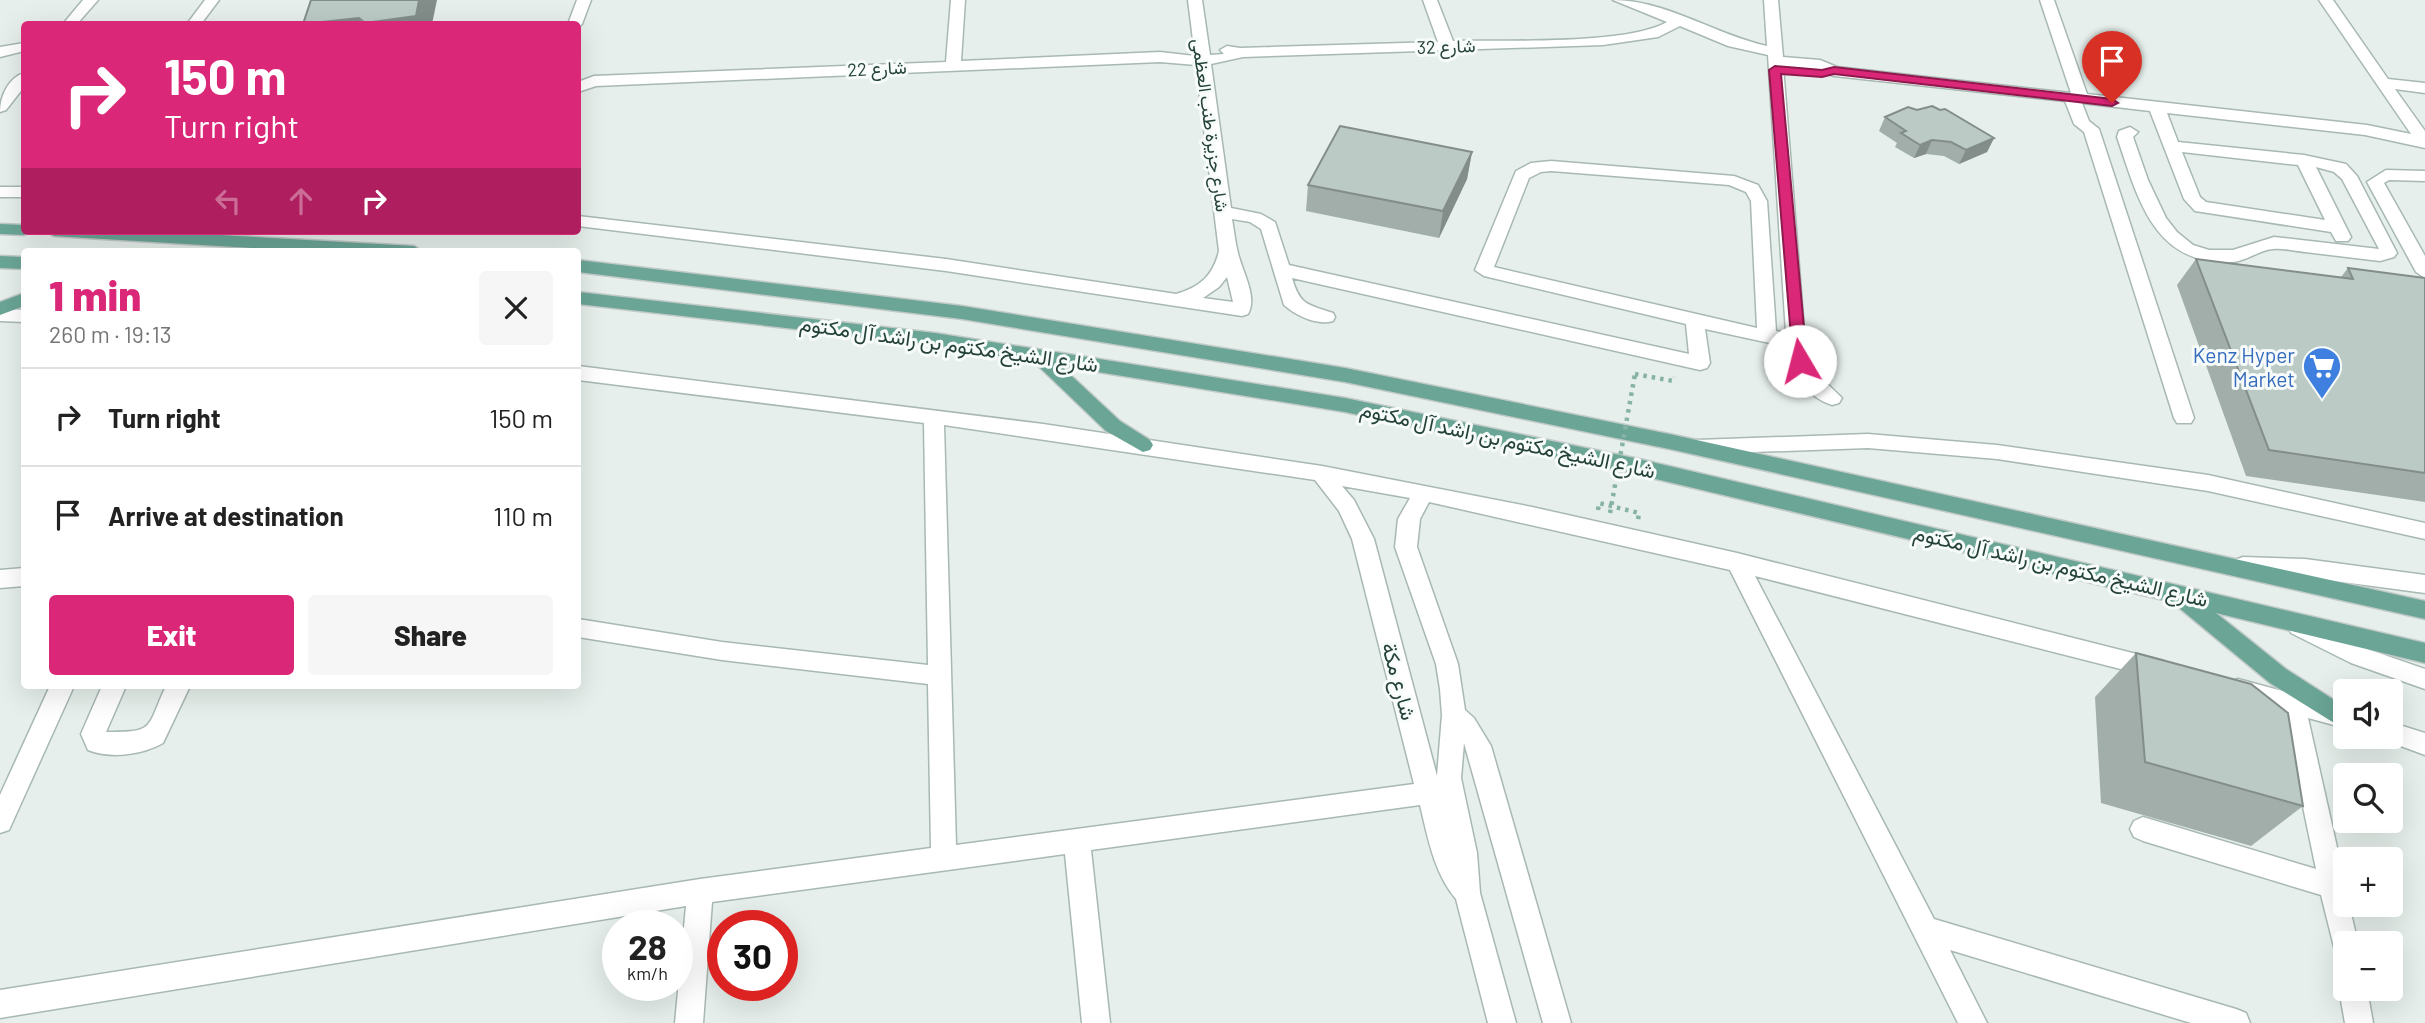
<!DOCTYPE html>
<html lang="en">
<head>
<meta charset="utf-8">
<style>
  :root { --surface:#fff; --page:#f6f6f6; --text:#222; --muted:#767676; --line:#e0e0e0; --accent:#db2777 }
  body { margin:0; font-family:Barlow,Vazirmatn,sans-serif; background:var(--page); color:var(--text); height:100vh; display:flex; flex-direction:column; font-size:26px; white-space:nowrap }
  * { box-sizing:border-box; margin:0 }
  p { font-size:23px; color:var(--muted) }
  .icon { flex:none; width:38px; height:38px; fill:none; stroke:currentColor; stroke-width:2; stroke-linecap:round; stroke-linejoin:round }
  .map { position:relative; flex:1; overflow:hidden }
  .sheet { position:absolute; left:21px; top:248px; width:560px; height:441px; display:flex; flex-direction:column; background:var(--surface); border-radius:7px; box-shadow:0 7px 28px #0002 }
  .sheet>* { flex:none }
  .top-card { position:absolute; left:21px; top:21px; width:560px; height:214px; border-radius:7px; box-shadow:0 7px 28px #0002; background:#db2777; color:#fff; overflow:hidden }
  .controls { position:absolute; left:2333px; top:679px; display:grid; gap:14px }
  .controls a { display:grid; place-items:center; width:70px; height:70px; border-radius:7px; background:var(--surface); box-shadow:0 7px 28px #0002; font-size:35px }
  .speed { position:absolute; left:602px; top:910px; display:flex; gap:14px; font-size:35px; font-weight:700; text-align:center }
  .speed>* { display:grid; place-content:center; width:91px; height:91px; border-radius:50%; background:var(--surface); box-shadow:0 7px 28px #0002; line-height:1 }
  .speed small { font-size:18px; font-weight:400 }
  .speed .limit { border:10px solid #d22; background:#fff; color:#111 }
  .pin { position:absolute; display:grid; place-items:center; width:60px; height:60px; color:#fff; margin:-72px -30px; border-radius:50% 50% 50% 0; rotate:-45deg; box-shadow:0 0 7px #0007 }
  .pin .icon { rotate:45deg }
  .me { position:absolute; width:77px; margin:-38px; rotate:352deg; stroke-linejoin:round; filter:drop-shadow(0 0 5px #0008) }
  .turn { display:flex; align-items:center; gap:24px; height:147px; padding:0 28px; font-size:32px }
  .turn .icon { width:91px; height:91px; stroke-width:2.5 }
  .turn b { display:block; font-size:49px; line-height:60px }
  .lanes { display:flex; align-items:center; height:66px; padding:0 28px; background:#0003; justify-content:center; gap:35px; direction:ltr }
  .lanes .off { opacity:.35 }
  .round { display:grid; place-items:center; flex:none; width:74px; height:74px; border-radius:7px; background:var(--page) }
  .summary { display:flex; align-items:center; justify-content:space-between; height:119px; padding:0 28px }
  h1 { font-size:42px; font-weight:800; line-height:52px; color:var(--accent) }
  .primary-button { display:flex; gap:14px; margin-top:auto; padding:14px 28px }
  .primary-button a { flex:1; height:80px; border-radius:7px; background:var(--accent); color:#fff; font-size:28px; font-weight:800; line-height:80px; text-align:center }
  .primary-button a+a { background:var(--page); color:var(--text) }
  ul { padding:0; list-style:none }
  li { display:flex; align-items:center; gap:21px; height:98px; padding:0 28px; border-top:2px solid var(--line) }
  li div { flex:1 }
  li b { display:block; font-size:26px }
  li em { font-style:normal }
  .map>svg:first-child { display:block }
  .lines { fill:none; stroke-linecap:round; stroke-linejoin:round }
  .minor-casing { stroke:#a8b8b2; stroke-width:3 }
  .major-casing { stroke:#c2cac8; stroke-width:3 }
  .path { stroke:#86b3a5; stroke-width:4.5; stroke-dasharray:3.5 5; stroke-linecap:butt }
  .minor { fill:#fff; fill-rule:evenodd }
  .major { fill:#6aa596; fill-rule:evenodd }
  .path-bridge { stroke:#86b3a5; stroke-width:4.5; stroke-dasharray:3.5 5; stroke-linecap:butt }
  .wall { fill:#a1aea9 }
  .shaded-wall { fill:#838d89 }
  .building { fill:#bbcac4; stroke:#838d89; stroke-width:2 }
  .route { fill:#db2777; stroke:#8e194d; stroke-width:2 }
  .labels { text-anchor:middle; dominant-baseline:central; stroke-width:6; stroke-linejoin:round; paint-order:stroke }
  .far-street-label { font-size:18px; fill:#24423a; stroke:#f7fbf9 }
  .street-label { font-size:21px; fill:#24423a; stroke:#f7fbf9 }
  .shop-label { font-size:21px; fill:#366cbe; stroke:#f7fbf9; text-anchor:end }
</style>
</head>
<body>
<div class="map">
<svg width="2425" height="1023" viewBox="0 0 2425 1023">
  <rect width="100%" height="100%" fill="#e6efeb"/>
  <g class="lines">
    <g class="minor-casing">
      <path id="minor" d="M83,0H98L77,24H63Z
        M205,0H219L201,24H187Z
        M577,0H591L582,24L578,28V24H568Z
        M951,0H965L961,61L1160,52L1195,56L1188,0H1202L1210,55L1224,54L1220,50L1227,46L1240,48L1438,42L1423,0H1437L1453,41C1504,40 1627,45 1667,22L1613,0C1666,0 1716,35 1767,46L1764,0H1778L1783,57L1820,60L1837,67L2071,93L2040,0H2054L2087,94L2367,125L2411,134L2319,0H2333L2388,79L2425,83V93L2395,89L2425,131V148L2365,135L2167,113L2178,142L2304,155L2346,164L2357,176L2397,253L2394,257L2380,261C2355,258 2330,255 2305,252C2295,251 2283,248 2273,249C2259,250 2247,261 2232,262C2153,266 2138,198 2117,137L2119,131L2130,127L2138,132L2133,137L2148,180L2166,218L2177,232L2193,245L2209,250H2233L2274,237L2379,249L2342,179L2334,172L2316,167L2351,237L2348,241H2336L2331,232L2195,211L2184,199L2150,111L2082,103L2089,121L2099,129L2194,418L2191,423H2177L2174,418L2084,132L2074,124L2065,101L1834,76L1817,69L1783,66L1805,342L1815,372L1842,398L1839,403L1832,405C1806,397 1793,372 1788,347L1705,329L1710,363L1707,368L1700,370L1292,278C1300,305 1306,304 1333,313L1335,317L1333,321C1317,326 1295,315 1284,305L1261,229L1250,222L1232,219C1234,230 1235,242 1238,253C1242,271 1258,297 1248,314L1242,316L946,271L578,226V216L946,259L1176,294C1200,287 1213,276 1219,251L1196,65L1160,62L596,86L578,92V82L594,76L946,62ZM1680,26L1728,46L1768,55L1786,333L1776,331L1767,201L1758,185L1734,176L1551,161L1531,163L1516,171L1475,270L1484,276L1686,324L1689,354L1289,265L1275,222L1261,214L1231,208L1211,64L1243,57L1603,45L1658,37ZM2182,152L2298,165L2325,220L2206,202L2200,197ZM1551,171L1729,185L1746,192L1751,201L1757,328L1494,267L1529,178L1541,172ZM1227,277L1233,302L1203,298L1219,287Z
        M24,43V51L0,57V47Z
        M24,73V87L6,110L0,112C0,97 8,78 24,73Z
        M2386,170L2425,171V181L2389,180L2384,183L2425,256V278L2416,272L2367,182Z
        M0,187H24V197H0Z
        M0,309L24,310V322L0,321Z
        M578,366L1043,424L1322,466L1532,507L1737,553L2164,661L2168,668L2164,675L2156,678L1755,576L1934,919L2236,1009L2246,1013L2250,1023H2191L1950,950L1987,1023H1958L1730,570L1429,502L1420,519L1417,547L1458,664L1465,710L1474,718L1491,746L1571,1023H1543L1464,743L1461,778L1477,853L1480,893L1516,1023H1488L1456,899C1434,873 1428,838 1420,805L1091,850L1110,1023H1082L1065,854L712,902L703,1023H675L686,906L0,1018V990L700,879L931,848L928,684L722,660L578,637V619L722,642L928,665L924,423L578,380ZM944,425L1315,480L1339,511L1352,539L1414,784L956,845ZM1342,486L1410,498L1398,519L1395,547L1436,664L1440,689L1442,715L1437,776L1374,539L1354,500Z
        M1868,434L1997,445L2208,475L2425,523V539L2208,491L1997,459L1868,448L1697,454L1690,452L1687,447L1690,442L1697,440Z
        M2243,557L2305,559L2425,575V593L2305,577L2243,575L2235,572L2232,566L2235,560Z
        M24,568V586L0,588V570Z
        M2299,617L2367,649L2425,669V689L2351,663L2291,633L2288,626L2291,619Z
        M2238,679L2345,708V728L2308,718L2345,883V905H2349L2358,943H2345V959L2336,955L2321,895L2143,841L2134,837L2130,829L2134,821L2143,817L2316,869L2283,711L2230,696L2226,689L2230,682Z
        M50,686H74L9,830L0,833V795Z
        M102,686H126L106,732C156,732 146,729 166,686H190L163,743C142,755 111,759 88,750L81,734Z
        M2390,722L2425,733V755L2382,739L2380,737H2390Z
        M2343,979L2345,989H2367L2373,1023H2345L2339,989Z"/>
    </g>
    <g class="major-casing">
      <path id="major" d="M0,224L24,225V231H32L24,235L0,234Z
        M45,231H149L414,246L423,252H318L54,236Z
        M0,256L24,257V269L0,268Z
        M578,260L962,306L1345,368L1674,435L2425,601V619L1674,450L1345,382L962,319L578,272Z
        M578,292L935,333L1345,398L1639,459L2425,643V663L2216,613L2286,669L2345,707V724L2339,726L2270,683L2172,602L1639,475L1345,412L1061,366L1120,421L1150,440L1153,445L1150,450L1143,452L1106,431L1033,361L935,345L578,304Z
        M24,293V306L0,315V302Z"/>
    </g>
    <path class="path" d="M1635,374L1673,381L1674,377
      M1598,510L1599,503L1639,513L1638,520"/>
    <use href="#minor" class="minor"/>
    <use href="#major" class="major"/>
    <path class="path-bridge" d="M1610,513L1635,374"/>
  </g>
  <path class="wall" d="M1885,117L1994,138L1987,152L1959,164L1944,156L1926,154L1914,158L1895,147L1897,143L1879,131Z
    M1472,152L1467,179L1439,238L1306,211L1308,185Z
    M2196,259L2341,277L2348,268L2425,278V502L2246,476L2177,285Z
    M2136,653L2303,806L2251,846L2101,803L2095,697Z"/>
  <path class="shaded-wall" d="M419,0H437L432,24H365V23Z
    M359,18L363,24H303Z
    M1994,138L1987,152L1959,164L1966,150Z
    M1932,140L1926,154L1914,158L1920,145Z
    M1472,152L1467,179L1439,238L1443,211Z"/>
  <path class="building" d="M311,0H419L416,16L365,23L359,18L303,24Z
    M1932,106L1940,110L1945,109L1994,138L1966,150L1951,142L1932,140L1920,145L1901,133L1906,131L1885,117L1908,107L1917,110Z
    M1340,126L1472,152L1443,211L1308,185Z
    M2196,259L2353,279L2348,268L2425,278V473L2269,450Z
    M2136,653L2251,684L2288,713L2303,806L2145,762Z"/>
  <path class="route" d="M1775,66L1822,70L1834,67L2112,99L2118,103L2112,106L1834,74L1822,77L1781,74L1807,361L1800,366L1793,361L1769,70Z"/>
  <defs>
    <g id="supermarket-pin" transform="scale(2.0125)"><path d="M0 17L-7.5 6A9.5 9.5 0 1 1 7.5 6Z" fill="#3f7fe0" stroke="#f7fbf9"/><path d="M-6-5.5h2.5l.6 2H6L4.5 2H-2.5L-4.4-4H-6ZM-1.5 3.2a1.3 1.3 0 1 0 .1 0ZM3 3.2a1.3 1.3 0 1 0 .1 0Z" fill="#fff"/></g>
  </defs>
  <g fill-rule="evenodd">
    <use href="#supermarket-pin" x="2322" y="366"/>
  </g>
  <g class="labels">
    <g class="far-street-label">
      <text transform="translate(1446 46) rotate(-2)">شارع 32</text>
      <text transform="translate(877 68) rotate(-3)">شارع 22</text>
      <text transform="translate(1211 125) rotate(82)">شارع جزيرة طنب العظمى</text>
    </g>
    <g class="street-label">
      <text transform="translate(949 343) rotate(8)">شارع الشيخ مكتوم بن راشد آل مكتوم</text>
      <text transform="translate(1508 439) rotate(12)">شارع الشيخ مكتوم بن راشد آل مكتوم</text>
      <text transform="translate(2061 565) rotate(13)">شارع الشيخ مكتوم بن راشد آل مكتوم</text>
      <text transform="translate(1400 681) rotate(75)">شارع مكة</text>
    </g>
    <g class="shop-label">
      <text x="2295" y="354">Kenz Hyper<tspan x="2295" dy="24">Market</tspan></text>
    </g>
  </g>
</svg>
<div class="controls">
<a><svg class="icon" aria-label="sound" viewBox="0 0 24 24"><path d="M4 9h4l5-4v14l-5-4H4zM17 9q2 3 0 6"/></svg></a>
<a><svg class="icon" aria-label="search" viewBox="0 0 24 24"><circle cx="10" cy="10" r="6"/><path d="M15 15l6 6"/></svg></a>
<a>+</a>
<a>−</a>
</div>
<div class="speed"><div>28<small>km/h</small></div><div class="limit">30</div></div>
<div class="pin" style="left:2112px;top:103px;background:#d93025"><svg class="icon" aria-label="arrive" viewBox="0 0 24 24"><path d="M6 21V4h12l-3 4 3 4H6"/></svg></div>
<svg class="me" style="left:1800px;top:361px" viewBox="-20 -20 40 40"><circle r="19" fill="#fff"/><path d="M0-13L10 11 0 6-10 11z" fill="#db2777"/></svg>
<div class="top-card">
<div class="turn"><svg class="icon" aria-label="right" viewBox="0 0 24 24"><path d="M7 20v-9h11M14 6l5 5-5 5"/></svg><div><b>150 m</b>Turn right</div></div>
<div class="lanes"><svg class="icon off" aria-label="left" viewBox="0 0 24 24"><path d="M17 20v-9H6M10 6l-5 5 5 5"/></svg><svg class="icon off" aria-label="ahead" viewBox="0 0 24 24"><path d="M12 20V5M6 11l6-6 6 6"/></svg><svg class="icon" aria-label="right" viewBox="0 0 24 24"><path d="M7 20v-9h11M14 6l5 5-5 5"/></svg></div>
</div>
<section class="sheet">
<div class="summary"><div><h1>1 min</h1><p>260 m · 19:13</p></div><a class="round"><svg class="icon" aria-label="close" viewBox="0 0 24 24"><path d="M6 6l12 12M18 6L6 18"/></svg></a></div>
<ul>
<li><svg class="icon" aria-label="right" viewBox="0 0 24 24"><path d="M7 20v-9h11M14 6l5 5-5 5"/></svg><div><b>Turn right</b></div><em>150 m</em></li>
<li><svg class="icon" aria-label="arrive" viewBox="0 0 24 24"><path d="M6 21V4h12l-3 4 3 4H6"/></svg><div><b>Arrive at destination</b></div><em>110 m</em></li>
</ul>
<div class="primary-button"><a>Exit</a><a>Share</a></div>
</section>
</div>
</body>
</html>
